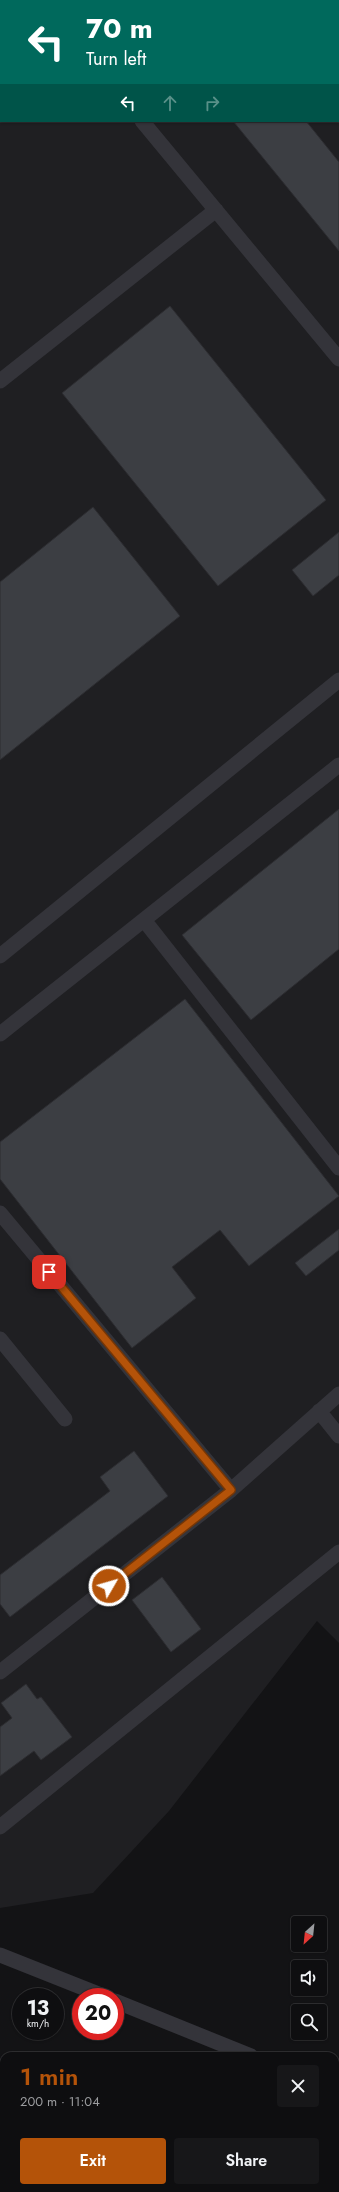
<!DOCTYPE html>
<html lang="en">
<head>
<meta charset="utf-8">
<style>
  :root { --surface:#0e0e10; --page:#171719; --text:#f1f3f6; --muted:#9b9c9f; --line:#2e2e30; --accent:#b45309 }
  body { margin:0; font-family:Jost,sans-serif; background:var(--page); color:var(--text); height:100vh; display:flex; flex-direction:column; font-size:15px; white-space:nowrap }
  * { box-sizing:border-box; margin:0 }
  p { font-size:13px; color:var(--muted) }
  .icon { flex:none; width:22px; height:22px; fill:none; stroke:currentColor; stroke-width:2; stroke-linecap:round; stroke-linejoin:round }
  .map { position:relative; flex:1; overflow:hidden }
  .details { position:absolute; left:0px; top:2052px; width:339px; height:140px; display:flex; flex-direction:column; background:var(--surface); border-radius:12px 12px 0 0; box-shadow:0 1px 3px #0004,0 0 0 1px var(--line) }
  .details>* { flex:none }
  .guide { position:absolute; left:0px; top:0px; width:339px; height:122px; box-shadow:0 1px 3px #0004,0 0 0 1px var(--line); background:#00695c; color:#fff; overflow:hidden }
  .needle { width:26px; rotate:207deg }
  .controls { position:absolute; left:291px; top:1916px; display:grid; gap:8px }
  .controls a { display:grid; place-items:center; width:36px; height:36px; border-radius:4px; background:var(--surface); box-shadow:0 1px 3px #0004,0 0 0 1px var(--line); font-size:20px }
  .speed { position:absolute; left:12px; top:1988px; display:flex; gap:8px; font-size:20px; font-weight:700; text-align:center }
  .speed>* { display:grid; place-content:center; width:52px; height:52px; border-radius:50%; background:var(--surface); box-shadow:0 1px 3px #0004,0 0 0 1px var(--line); line-height:1 }
  .speed small { font-size:10px; font-weight:400 }
  .speed .limit { border:6px solid #d22; background:#fff; color:#111 }
  .pin { position:absolute; display:grid; place-items:center; width:34px; height:34px; color:#fff; margin:-17px; border-radius:8px; box-shadow:0 2px 6px #0006 }
  .me { position:absolute; width:44px; margin:-22px; rotate:52deg; stroke-linejoin:round; filter:drop-shadow(0 0 3px #0008) }
  .turn { display:flex; align-items:center; gap:14px; height:84px; padding:0 20px; font-size:18px }
  .turn .icon { width:52px; height:52px; stroke-width:2.5 }
  .turn b { display:block; font-size:28px; line-height:34px }
  .lanes { display:flex; align-items:center; height:38px; padding:0 20px; background:#0003; justify-content:center; gap:20px; direction:ltr }
  .lanes .off { opacity:.35 }
  .round { display:grid; place-items:center; flex:none; width:42px; height:42px; border-radius:4px; background:var(--page) }
  .summary { display:flex; align-items:center; justify-content:space-between; height:68px; padding:0 20px }
  h1 { font-size:24px; font-weight:600; line-height:30px; color:var(--accent) }
  .button { display:flex; gap:8px; margin-top:auto; padding:8px 20px }
  .button a { flex:1; height:46px; border-radius:4px; background:var(--accent); color:#fff; font-size:16px; font-weight:600; line-height:46px; text-align:center }
  .button a+a { background:var(--page); color:var(--text) }
  .map>svg:first-child { display:block }
  .built { fill:#1f1f22; fill-rule:evenodd }
  .building { fill:#3c3e43; stroke:#2d2d31 }
  .lines { fill:none; stroke-linecap:round; stroke-linejoin:round }
  .minor { stroke:#34343a; stroke-width:15 }
  .route-casing { stroke:#753606; stroke-width:10 }
  .route { stroke:#b45309; stroke-width:7 }
</style>
</head>
<body>
<div class="map">
<svg width="339" height="2192" viewBox="0 0 339 2192">
  <rect width="100%" height="100%" fill="#131315"/>
  <path class="built" d="M0,0H339V1643L317,1621L169,1811L93,1893L0,1908ZM1,1H338V121H1Z"/>
  <path class="building" d="M233,121H306L339,162V251Z
    M170,306L326,500L218,586L62,393Z
    M93,507L180,616L0,760V582Z
    M339,532V575L313,596L292,570Z
    M339,809V949L251,1020L182,935Z
    M185,999L339,1196L249,1266L220,1230L172,1267L196,1298L132,1348L0,1179V1142Z
    M339,1229V1250L306,1276L295,1263Z
    M134,1451L168,1496L10,1617L0,1604V1575L110,1491L100,1477Z
    M162,1577L201,1629L171,1652L132,1600Z
    M26,1684L37,1699L41,1697L72,1737L41,1760L34,1751L0,1776V1727L12,1718L1,1703Z"/>
  <g class="lines">
    <path class="minor" d="M42,0L43,1
      M142,121L339,359
      M0,381L216,210
      M144,920L339,1168
      M0,956L339,680
      M0,1034L339,765
      M0,1213L231,1490
      M0,1339L65,1419
      M319,1411L339,1436
      M0,1672L231,1490L339,1394
      M0,1827L339,1552
      M0,1955L106,1997
      M115,2001L251,2056
      M335,2090L339,2092"/>
  </g>
  <g class="lines">
    <g class="route-casing">
      <path id="route" d="M49,1272L231,1490L109,1586"/>
    </g>
    <use href="#route" class="route"/>
  </g>
</svg>
<div class="controls">
<a><svg class="needle" viewBox="-14 -14 28 28"><path d="M0-13l5 13h-10z" fill="#e53935"/><path d="M0 13l5-13h-10z" fill="#9b9c9f"/></svg></a>
<a><svg class="icon" aria-label="sound" viewBox="0 0 24 24"><path d="M4 9h4l5-4v14l-5-4H4zM17 9q2 3 0 6"/></svg></a>
<a><svg class="icon" aria-label="search" viewBox="0 0 24 24"><circle cx="10" cy="10" r="6"/><path d="M15 15l6 6"/></svg></a>
</div>
<div class="speed"><div>13<small>km/h</small></div><div class="limit">20</div></div>
<div class="pin" style="left:49px;top:1272px;background:#d93025"><svg class="icon" aria-label="arrive" viewBox="0 0 24 24"><path d="M6 21V4h12l-3 4 3 4H6"/></svg></div>
<svg class="me" style="left:109px;top:1586px" viewBox="-20 -20 40 40"><circle r="17" fill="#b45309" stroke="#fff" stroke-width="3"/><path d="M0-11L8 9 0 5-8 9z" fill="#fff"/></svg>
<div class="guide">
<div class="turn"><svg class="icon" aria-label="left" viewBox="0 0 24 24"><path d="M17 20v-9H6M10 6l-5 5 5 5"/></svg><div><b>70 m</b>Turn left</div></div>
<div class="lanes"><svg class="icon" aria-label="left" viewBox="0 0 24 24"><path d="M17 20v-9H6M10 6l-5 5 5 5"/></svg><svg class="icon off" aria-label="ahead" viewBox="0 0 24 24"><path d="M12 20V5M6 11l6-6 6 6"/></svg><svg class="icon off" aria-label="right" viewBox="0 0 24 24"><path d="M7 20v-9h11M14 6l5 5-5 5"/></svg></div>
</div>
<section class="details">
<div class="summary"><div><h1>1 min</h1><p>200 m · 11:04</p></div><a class="round"><svg class="icon" aria-label="close" viewBox="0 0 24 24"><path d="M6 6l12 12M18 6L6 18"/></svg></a></div>
<div class="button"><a>Exit</a><a>Share</a></div>
</section>
</div>
</body>
</html>
